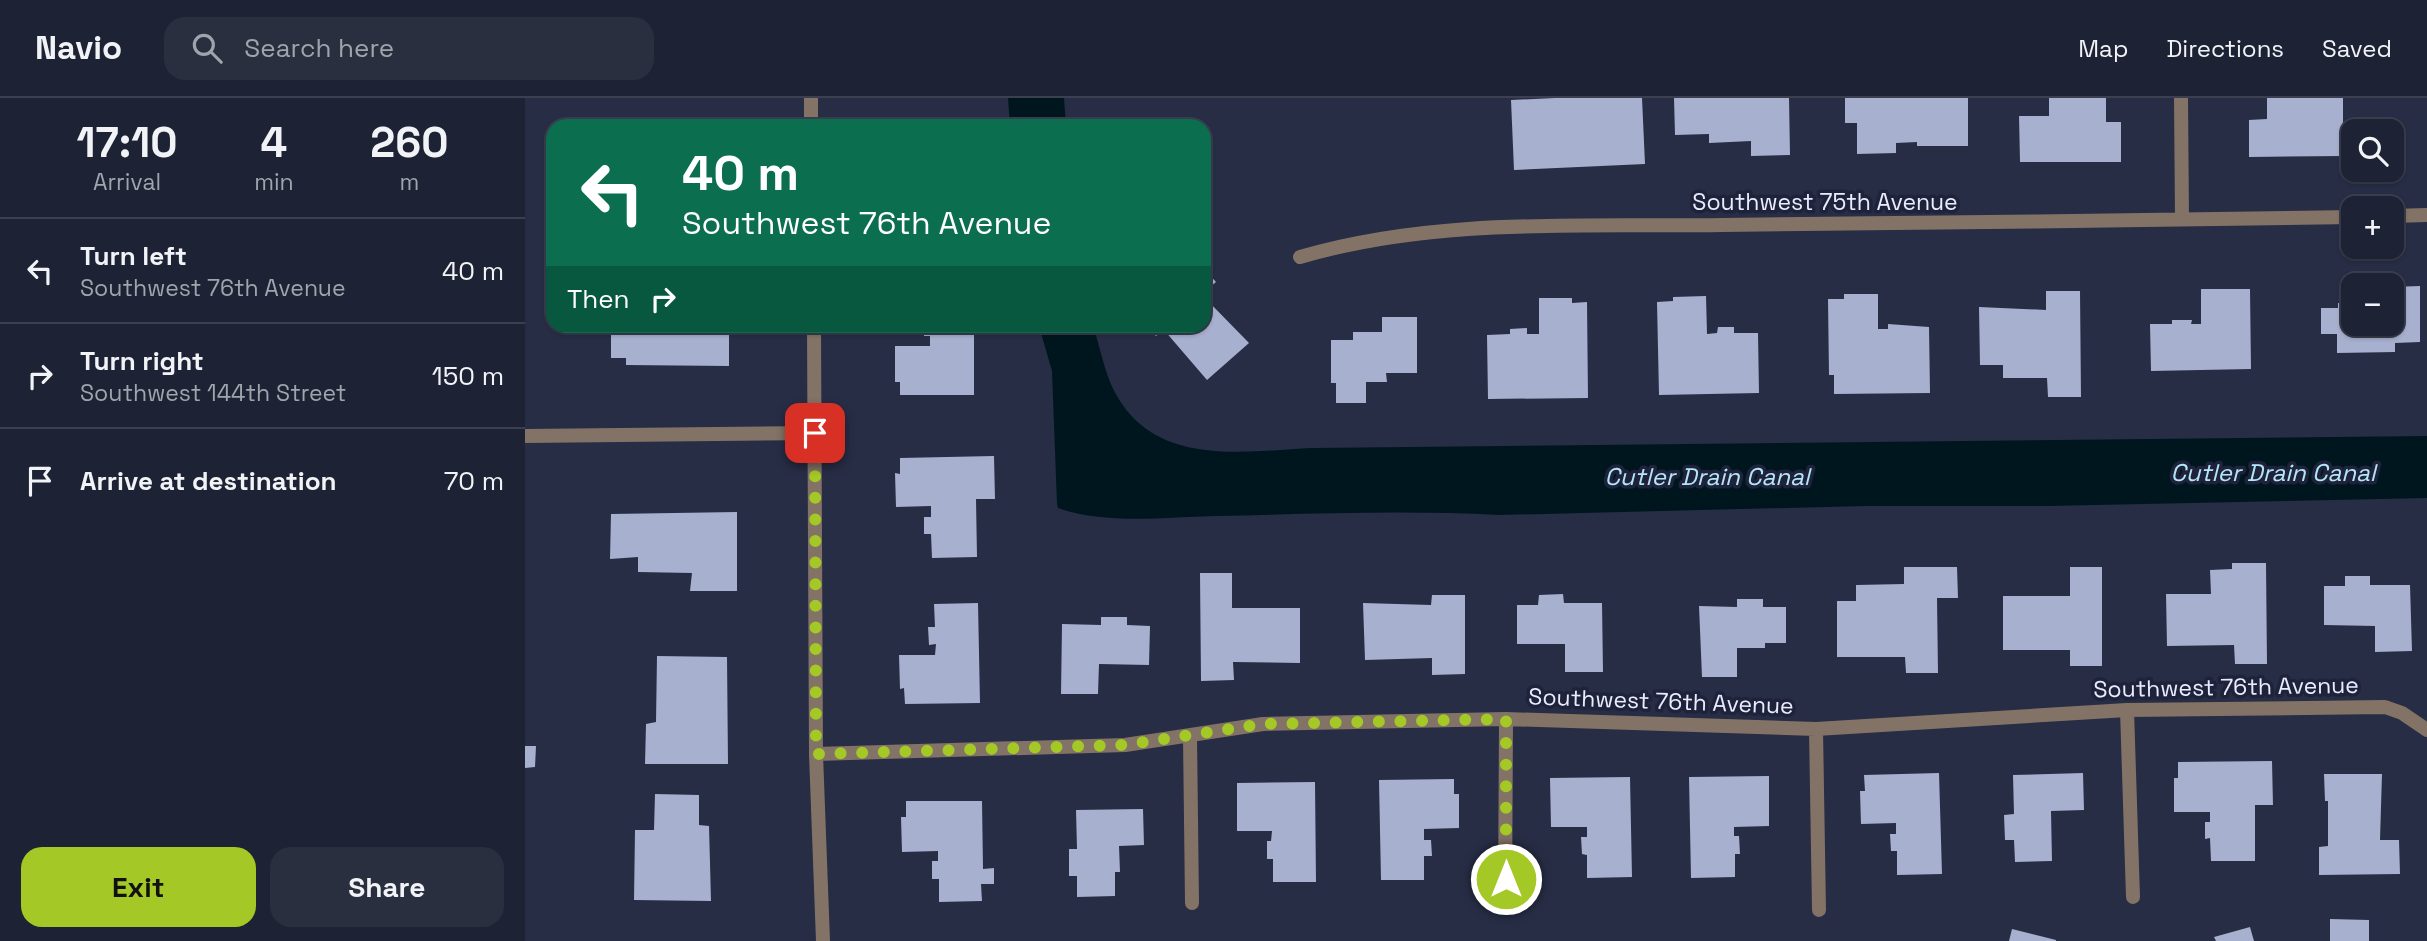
<!DOCTYPE html>
<html lang="en">
<head>
<meta charset="utf-8">
<style>
  :root { --surface:#1d2234; --page:#2a2f40; --text:#f1f3f6; --muted:#a0a4ac; --line:#3b3f4f; --accent:#a4c825 }
  body { margin:0; font-family:"Space Grotesk",sans-serif; background:var(--page); color:var(--text); height:100vh; display:flex; flex-direction:column; font-size:26px; white-space:nowrap }
  * { box-sizing:border-box; margin:0 }
  p { font-size:23px; color:var(--muted) }
  .icon { flex:none; width:38px; height:38px; fill:none; stroke:currentColor; stroke-width:2; stroke-linecap:round; stroke-linejoin:round }
  .map { position:relative; flex:1; overflow:hidden }
  .sheet { display:flex; flex-direction:column; background:var(--surface); width:525px }
  .sheet>* { flex:none }
  .top-card { position:absolute; left:21px; top:21px; width:665px; height:214px; border-radius:21px; box-shadow:0 2px 5px #0004,0 0 0 2px var(--line); background:#0b6e4f; color:#fff; overflow:hidden }
  .controls { position:absolute; left:1816px; top:21px; display:grid; gap:14px }
  .controls a { display:grid; place-items:center; width:63px; height:63px; border-radius:14px; background:var(--surface); box-shadow:0 2px 5px #0004,0 0 0 2px var(--line); font-size:35px }
  .pin { position:absolute; display:grid; place-items:center; width:60px; height:60px; color:#fff; margin:-30px; border-radius:14px; box-shadow:0 4px 10px #0006 }
  .me { position:absolute; width:77px; margin:-38px; rotate:0deg; stroke-linejoin:round; filter:drop-shadow(0 0 5px #0008) }
  .turn { display:flex; align-items:center; gap:24px; height:147px; padding:0 21px; font-size:32px }
  .turn .icon { width:91px; height:91px; stroke-width:2.5 }
  .turn b { display:block; font-size:49px; line-height:60px }
  .then { display:flex; align-items:center; height:66px; padding:0 21px; background:#0003; gap:14px; font-size:26px }
  .eta { display:flex; justify-content:space-evenly; align-items:center; height:119px; text-align:center }
  .eta b { font-size:42px; font-weight:700; line-height:49px }
  .button { display:flex; gap:14px; margin-top:auto; padding:14px 21px }
  .button a { flex:1; height:80px; border-radius:21px; background:var(--accent); color:#111; font-size:28px; font-weight:700; line-height:80px; text-align:center }
  .button a+a { background:var(--page); color:var(--text) }
  ul { padding:0; list-style:none }
  li { display:flex; align-items:center; gap:21px; height:105px; padding:0 21px; border-top:2px solid var(--line) }
  li div { flex:1 }
  li b { display:block; font-size:26px }
  li em { font-style:normal }
  header { display:flex; align-items:center; gap:42px; box-sizing:border-box; height:98px; padding:0 35px; background:var(--surface); border-bottom:2px solid var(--line) }
  header strong { font-size:33px }
  nav { display:flex; gap:38px; margin-inline-start:auto; font-size:24px }
  .search { width:490px; height:63px; background:var(--page); display:flex; align-items:center; gap:18px; box-sizing:border-box; padding:0 24px; border-radius:21px; color:var(--muted); font-size:26px }
  main { display:flex; flex:1; min-height:0 }
  .map>svg:first-child { display:block }
  .water { fill:#00161f }
  .building { fill:#a7b0ce }
  .lines { fill:none; stroke-linecap:round; stroke-linejoin:round }
  .minor { stroke:#837366; stroke-width:14 }
  .tertiary { stroke:#837366; stroke-width:14 }
  .route { stroke:#a4c825; stroke-width:12; stroke-dasharray:0 21.6 }
  .labels { text-anchor:middle; dominant-baseline:central; stroke-width:7; stroke-linejoin:round; paint-order:stroke }
  .street-label { font-size:23px; fill:#e8ecfd; stroke:#1e233b }
  .water-label { font-size:24px; font-style:italic; fill:#b5e6f7; stroke:#1e233b }
</style>
</head>
<body>
<header>
<strong>Navio</strong>
<div class="search"><svg class="icon" aria-label="search" viewBox="0 0 24 24"><circle cx="10" cy="10" r="6"/><path d="M15 15l6 6"/></svg>Search here</div>
<nav><a>Map</a><a>Directions</a><a>Saved</a></nav>
</header>
<main>
<section class="sheet">
<div class="eta">
<div><b>17:10</b><p>Arrival</p></div>
<div><b>4</b><p>min</p></div>
<div><b>260</b><p>m</p></div>
</div>
<ul>
<li><svg class="icon" aria-label="left" viewBox="0 0 24 24"><path d="M17 20v-9H6M10 6l-5 5 5 5"/></svg><div><b>Turn left</b><p>Southwest 76th Avenue</p></div><em>40 m</em></li>
<li><svg class="icon" aria-label="right" viewBox="0 0 24 24"><path d="M7 20v-9h11M14 6l5 5-5 5"/></svg><div><b>Turn right</b><p>Southwest 144th Street</p></div><em>150 m</em></li>
<li><svg class="icon" aria-label="arrive" viewBox="0 0 24 24"><path d="M6 21V4h12l-3 4 3 4H6"/></svg><div><b>Arrive at destination</b></div><em>70 m</em></li>
</ul>
<div class="button"><a>Exit</a><a>Share</a></div>
</section>
<div class="map">
<svg width="1902" height="843" viewBox="0 0 1902 843">
  <rect width="100%" height="100%" fill="#272d45"/>
  <path class="water" d="M483,0H539L541,28H485Z
    M514,228H568C574,246 578,266 585,284C622,370 712,354 787,350L1902,338V400L1523,408H1340L974,417C880,412 786,416 692,418C642,419 580,427 533,410L532,406L527,273Z"/>
  <path class="building" d="M1030,0H1117L1120,66L989,72L986,2Z
    M1149,0H1264L1265,57L1226,58V43L1184,45V36L1150,37Z
    M1320,0H1443V48H1392V44L1371,45V55L1332,56V25H1320Z
    M1524,0H1581V24H1596V64H1495L1494,18H1524Z
    M1742,0H1818V58L1724,59V22L1742,21Z
    M679,171L691,184L679,194Z
    M1895,188V244L1870,245V254L1812,255V236H1796V210H1813V205H1829V226H1867V189Z
    M1676,191H1725L1726,271L1626,273L1625,226H1647V222H1667L1666,226H1676Z
    M1521,193H1555L1556,299H1523L1522,280H1478V267H1455L1454,209L1521,212Z
    M1319,196H1353V231H1363V226L1404,229L1405,295L1309,296V277H1304L1303,201H1319Z
    M1181,198L1182,236L1192,235L1193,229H1209V235H1233L1234,295L1134,297L1132,204L1148,203V199Z
    M679,199L724,245L682,282L639,232L631,238L622,228H679Z
    M1014,200H1047V205L1062,204L1063,300L963,301L962,237L985,236V231L1002,230V236H1014Z
    M857,219H892V275H861L862,284H841V305H811V285H806V242H828V234H857Z
    M86,228H204V268L101,267V260H86Z
    M399,228H449V297H375V284H370V248H405V238H399Z
    M469,358L470,401H451L452,459L407,460L406,436H399V419H406V408L371,409L370,375L375,376V360Z
    M212,414V493H165L167,475L113,474V459L85,461L86,416Z
    M1707,465H1741L1742,566H1710L1709,547L1642,548L1641,496H1686L1685,472L1707,471Z
    M1379,469H1432L1433,500H1412L1413,575H1381L1380,559H1312V503H1331V487L1379,486Z
    M1545,469H1577V568H1545V552H1478V498H1545Z
    M675,475H707V510H775V565L708,564L709,582L676,583Z
    M1820,478H1845V487H1885L1887,553L1850,554V528L1799,527V488H1820Z
    M1038,496L1039,505H1077L1078,574H1040V546H992V507H1013L1014,497Z
    M907,497H940V576L907,577V560L840,562L838,505L906,507Z
    M1212,501H1238V509H1261V545H1240V550H1212V579H1177L1174,508L1212,509Z
    M453,505L455,605L380,606L379,590L375,591L374,557H410L411,546L404,547L403,529H410L409,506Z
    M576,519H602V527L625,528L624,567L574,566L573,596H536L537,526L576,527Z
    M132,558L202,559L203,666H120L121,626L131,624Z
    M0,648H11L10,669L0,670Z
    M1747,663L1748,707H1730V763H1686L1685,740L1680,741V724H1685V714H1649V680H1653V664Z
    M1414,675L1417,776L1372,777V753H1366L1365,736H1371V725L1336,726L1335,693H1340L1339,677Z
    M1558,675L1559,712L1526,713L1527,763L1490,764L1489,742H1480L1479,717L1489,716L1488,677Z
    M1799,676H1857L1855,742H1874L1875,776L1794,777V749L1803,748V703H1800Z
    M1244,678V728L1209,729V738H1214L1215,756H1210V779L1166,780L1164,679Z
    M1105,679L1107,779L1062,780V757L1057,756L1056,739H1062V729H1026L1025,680Z
    M929,681V696H934V730L899,731V742H906L907,758H899V782H856L854,682Z
    M790,684L791,784H748V761H742V743H746L747,733H712V685Z
    M130,696L174,697V727L184,728L186,803L109,802L110,732H129Z
    M381,703H457L458,771L469,770V786H456L457,803L414,804V781H407V763H413V753L377,754L376,719H381Z
    M618,711L619,747L594,748L595,774H590V798L552,799V778H544V751H552L551,712Z
    M1805,821L1844,822V843H1805Z
    M1725,829L1729,843H1691L1689,839Z
    M1487,831L1531,842V843H1484Z"/>
  <g class="lines">
    <path class="minor" d="M1656,0L1657,121
      M1867,118L1902,117
      M775,159C911,119 1056,129 1197,127C1408,125 1618,122 1829,119
      M0,338L290,335
      M1602,612L1608,799
      M1291,631L1294,812
      M665,638L667,805
      M291,656L600,647L738,626L981,621L1291,631L1602,612L1860,609L1877,615L1902,632
      M980,808L981,621"/>
    <path class="tertiary" d="M286,0V28
      M289,228L291,656L298,843"/>
  </g>
  <g class="lines">
    <path class="route" d="M290,335L291,656L600,647L738,626L981,621V781"/>
  </g>
  <g class="labels">
    <g class="street-label">
      <text x="1300" y="104">Southwest 75th Avenue</text>
      <text transform="translate(1701 589) rotate(-1)">Southwest 76th Avenue</text>
      <text transform="translate(1136 603) rotate(2)">Southwest 76th Avenue</text>
    </g>
    <g class="water-label">
      <text x="1748" y="374">Cutler Drain Canal</text>
      <text x="1182" y="378">Cutler Drain Canal</text>
    </g>
  </g>
</svg>
<div class="controls">
<a><svg class="icon" aria-label="search" viewBox="0 0 24 24"><circle cx="10" cy="10" r="6"/><path d="M15 15l6 6"/></svg></a>
<a>+</a>
<a>−</a>
</div>
<div class="pin" style="left:290px;top:335px;background:#d93025"><svg class="icon" aria-label="arrive" viewBox="0 0 24 24"><path d="M6 21V4h12l-3 4 3 4H6"/></svg></div>
<svg class="me" style="left:981px;top:781px" viewBox="-20 -20 40 40"><circle r="17" fill="#a4c825" stroke="#fff" stroke-width="3"/><path d="M0-11L8 9 0 5-8 9z" fill="#fff"/></svg>
<div class="top-card">
<div class="turn"><svg class="icon" aria-label="left" viewBox="0 0 24 24"><path d="M17 20v-9H6M10 6l-5 5 5 5"/></svg><div><b>40 m</b>Southwest 76th Avenue</div></div>
<div class="then">Then<svg class="icon" aria-label="right" viewBox="0 0 24 24"><path d="M7 20v-9h11M14 6l5 5-5 5"/></svg></div>
</div>
</div>
</main>
</body>
</html>
